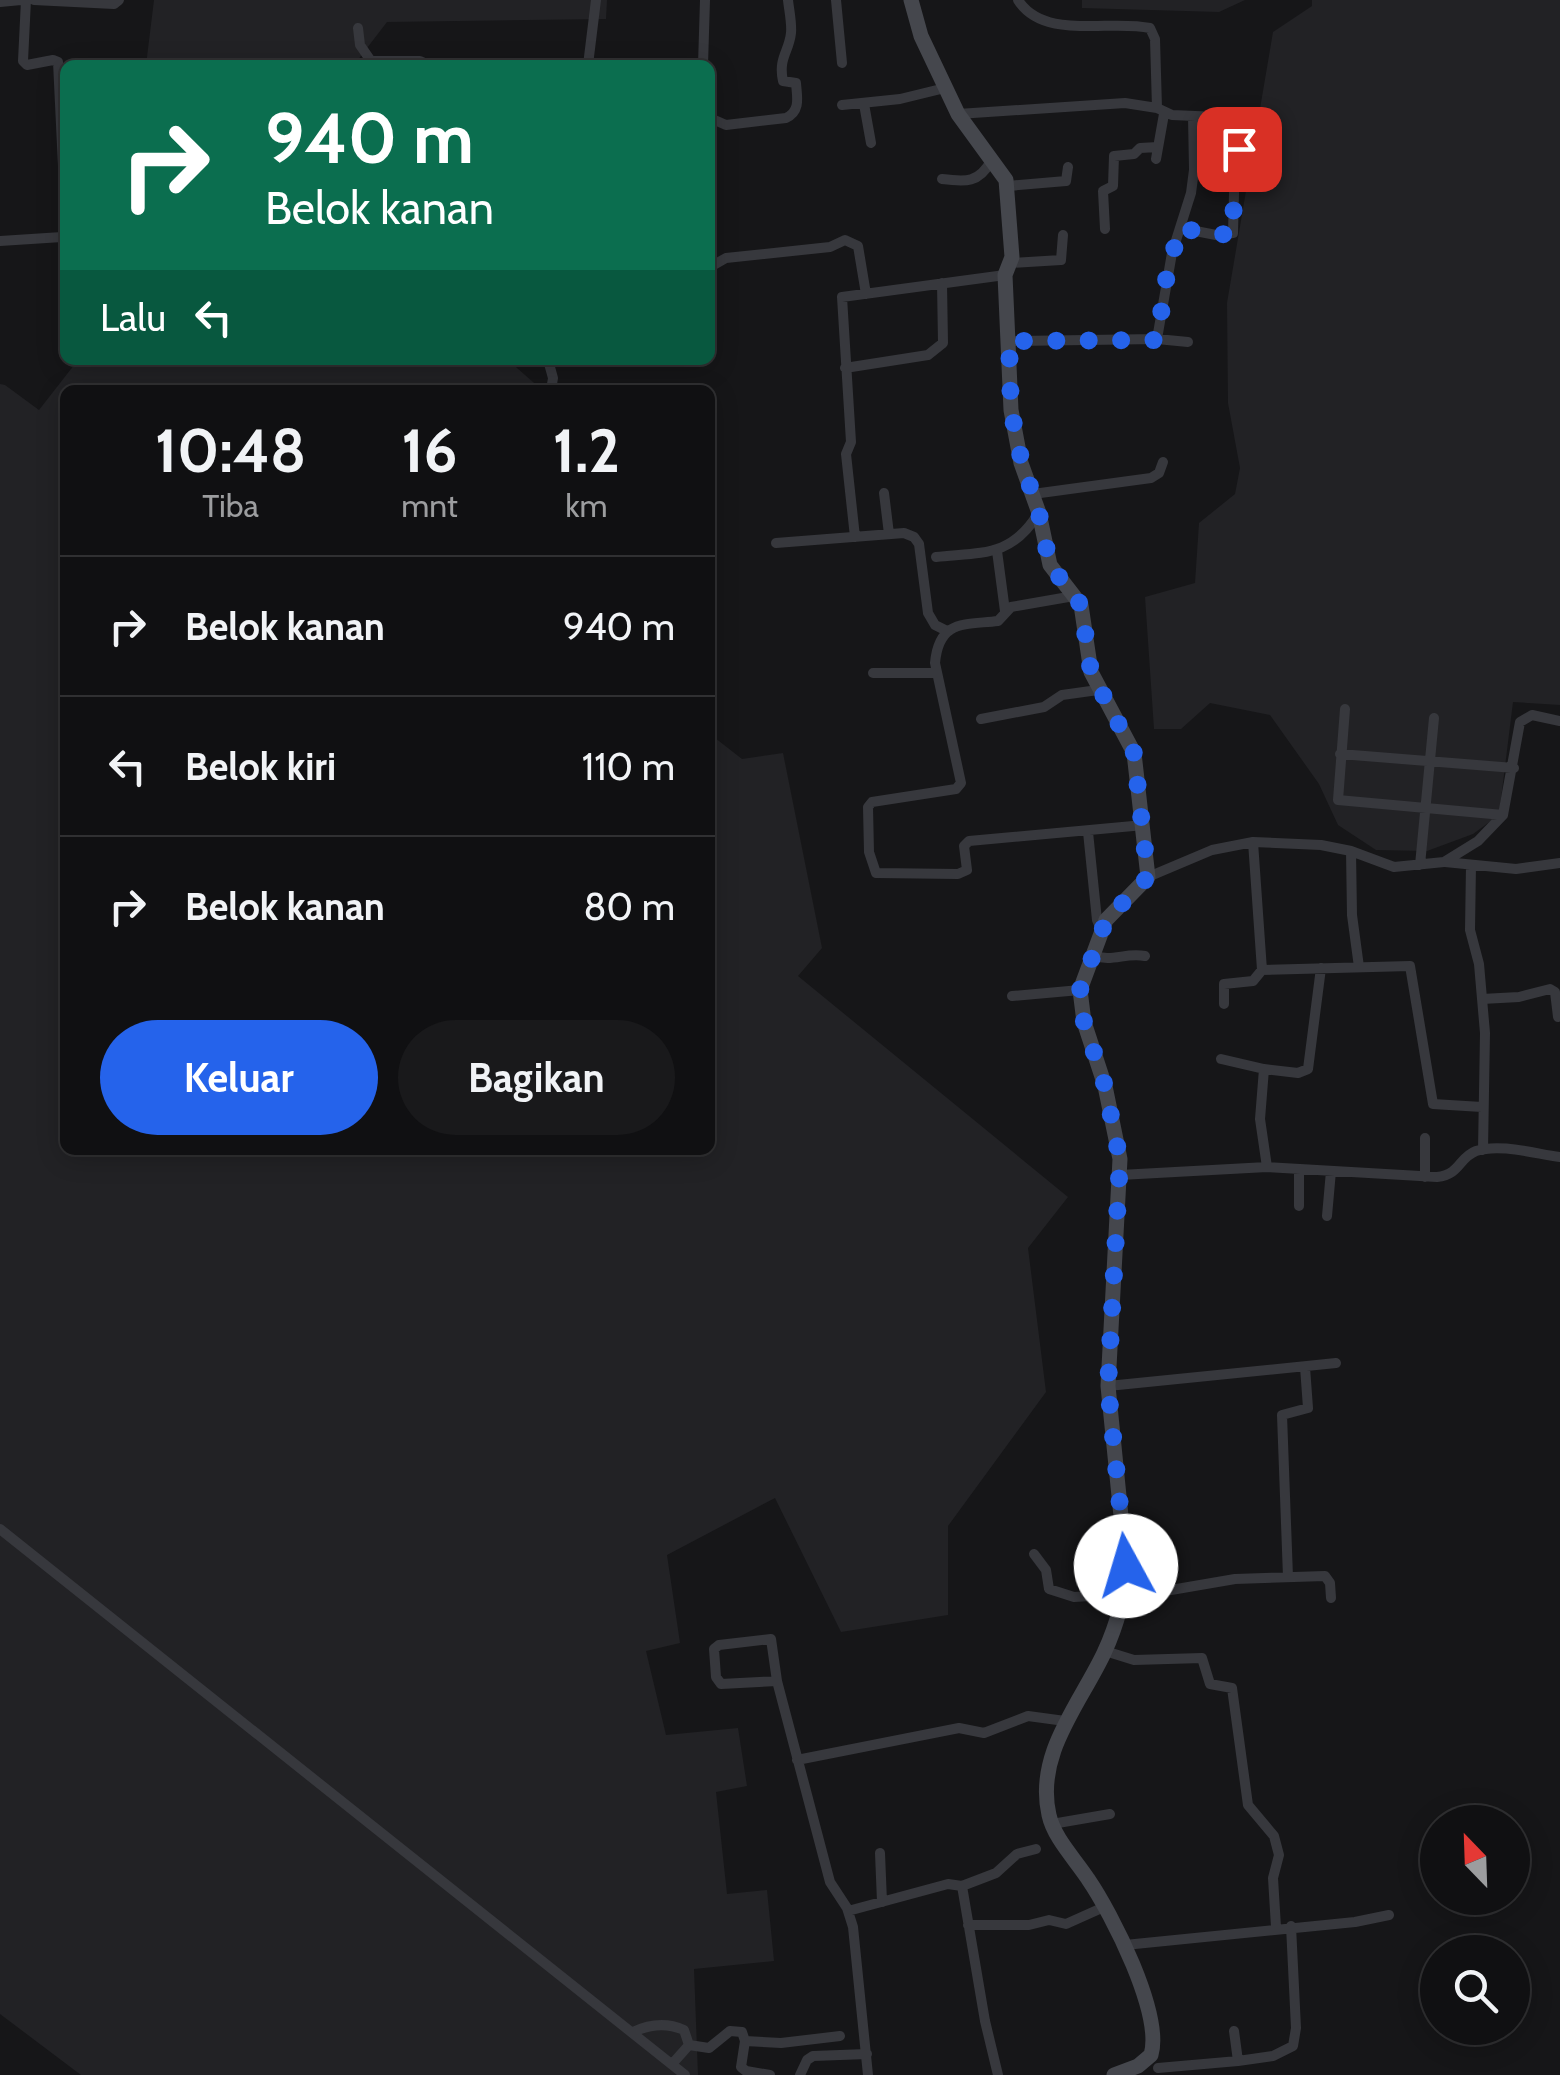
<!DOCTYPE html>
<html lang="id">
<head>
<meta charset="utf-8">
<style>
  :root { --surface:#101012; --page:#19191b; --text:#f1f3f6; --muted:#9c9d9f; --line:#303032; --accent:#2563eb }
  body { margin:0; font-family:Cabin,sans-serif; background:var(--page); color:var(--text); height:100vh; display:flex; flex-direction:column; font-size:38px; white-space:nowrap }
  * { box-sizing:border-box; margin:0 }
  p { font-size:32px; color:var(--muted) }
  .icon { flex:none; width:55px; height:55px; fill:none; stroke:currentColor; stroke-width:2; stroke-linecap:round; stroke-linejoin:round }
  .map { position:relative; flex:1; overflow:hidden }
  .side { position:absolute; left:60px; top:385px; width:655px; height:770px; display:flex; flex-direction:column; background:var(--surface); border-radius:15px; box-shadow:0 5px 25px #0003,0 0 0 2px var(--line) }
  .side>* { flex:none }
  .banner { position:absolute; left:60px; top:60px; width:655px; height:305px; border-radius:15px; box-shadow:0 5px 25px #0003,0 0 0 2px var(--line); background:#0b6e4f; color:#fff; overflow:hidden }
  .needle { width:65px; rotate:337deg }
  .buttons { position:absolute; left:1420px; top:1805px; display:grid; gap:20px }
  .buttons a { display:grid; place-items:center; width:110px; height:110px; border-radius:50%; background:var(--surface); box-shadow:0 5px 25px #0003,0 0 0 2px var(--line); font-size:50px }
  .pin { position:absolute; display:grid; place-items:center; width:85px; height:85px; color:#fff; margin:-42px; border-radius:20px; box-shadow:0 5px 15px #0006 }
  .me { position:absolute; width:110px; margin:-55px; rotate:354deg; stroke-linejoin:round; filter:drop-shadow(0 0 8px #0008) }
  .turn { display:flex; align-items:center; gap:35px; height:210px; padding:0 40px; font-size:45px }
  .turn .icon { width:130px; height:130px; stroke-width:2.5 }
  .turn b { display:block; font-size:70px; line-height:85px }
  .then { display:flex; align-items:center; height:95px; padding:0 40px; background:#0003; gap:20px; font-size:38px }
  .eta { display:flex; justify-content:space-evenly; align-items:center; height:170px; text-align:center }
  .eta b { font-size:60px; font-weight:700; line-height:70px }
  .button { display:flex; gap:20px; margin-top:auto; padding:20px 40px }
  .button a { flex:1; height:115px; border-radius:60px; background:var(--accent); color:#fff; font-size:40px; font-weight:700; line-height:115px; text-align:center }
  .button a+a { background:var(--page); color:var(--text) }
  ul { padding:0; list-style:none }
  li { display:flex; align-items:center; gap:30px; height:140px; padding:0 40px; border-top:2px solid var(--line) }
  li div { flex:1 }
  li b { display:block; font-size:38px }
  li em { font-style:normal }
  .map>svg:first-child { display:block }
  .built { fill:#222225 }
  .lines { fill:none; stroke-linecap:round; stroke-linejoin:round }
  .street { stroke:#37383d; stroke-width:10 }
  .secondary { stroke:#45474d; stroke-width:15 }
  .route { stroke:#2563eb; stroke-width:18; stroke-dasharray:0 32.4 }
</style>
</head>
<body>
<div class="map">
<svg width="1560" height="2075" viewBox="0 0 1560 2075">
  <rect width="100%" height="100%" fill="#161618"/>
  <path class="built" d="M154,0H607L606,19L387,22L354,65H146Z
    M1082,0H1245L1219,12L1082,8Z
    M1312,0H1560V705L1513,702L1499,815L1473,834L1427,851L1376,850L1338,825L1319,784L1270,715L1210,703L1181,729H1154L1145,597L1195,583L1199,523L1235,494L1240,468L1228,403L1227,303L1273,32L1312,6Z
    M78,360H508L542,390H65V1150H710V734L742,759L783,753L822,948L798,976L1068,1197L1028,1248L1046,1392L948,1526V1615L841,1632L775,1498L667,1555L680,1643L646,1651L666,1735L738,1728L747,1786L716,1792L727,1894L767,1890L774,1961L694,1969L698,2075H81L0,2014V384L5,385L39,410Z"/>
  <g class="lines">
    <path class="street" d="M26,0L23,61L27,65L53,60L58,62L65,208
      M34,0L114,4L119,0
      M836,0L842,63
      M1018,0C1044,41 1110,19 1150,28L1155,39L1157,108
      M0,2L21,0
      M358,28L360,45L371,61H420L429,65
      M588,65L596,0
      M703,65L705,0
      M864,104L871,143
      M842,105L900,99L945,88
      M958,114L1125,103L1157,108L1172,115L1242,118L1243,146L1235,154L1233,233L1216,235L1180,228
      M710,118L726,125L786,118C801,111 797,97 796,83L783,81C778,58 789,52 791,33C792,23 789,10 788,0
      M1156,159L1164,114
      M942,179C966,182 979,183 991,161
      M1008,186L1066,181L1068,167
      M1105,229L1103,191L1113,186L1114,156L1134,154L1140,148L1158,147
      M0,241L62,237L65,234
      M1011,263L1061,260L1063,235
      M712,266L726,258L830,247L845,240L858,246L866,294
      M1157,339L1188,342
      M1009,341L1157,339L1172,253L1191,193L1194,170L1193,116
      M548,360L553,378L551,390
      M845,368L928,355L943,343L942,283
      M884,493L889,534
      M1033,494L1151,478L1159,473L1163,462
      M855,537L846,454L851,442L842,297L1005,275
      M776,543L904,533L914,537L919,544L928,613L935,625L947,631
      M997,551L1005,611
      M936,557C983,552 1011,557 1038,514
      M1074,596L1011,607L998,621C965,625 939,619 935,663L961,783L956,789L872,802L868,807L869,852L876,873L958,874L967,870L964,846L969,841L1144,825
      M873,673H937
      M1345,709L1338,800L1503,815
      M981,719L1044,707L1062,695L1098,690
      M1340,754L1514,768
      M1088,832L1097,920L1101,929
      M1253,842L1262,970L1410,966L1433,1104L1482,1107
      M1351,851L1352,915L1359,967
      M1445,862L1516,869L1560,863
      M1420,865L1434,718
      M1471,865L1470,930L1479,964L1485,1033L1483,1150
      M1148,877L1212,850L1253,842L1321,845L1351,851L1394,867L1444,862L1478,841L1503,815L1520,722L1532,715L1560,721
      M1092,955C1112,963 1125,952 1145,956
      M1012,996L1080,990
      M1482,999L1519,997L1550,989L1555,992L1558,1017
      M1224,1004V984L1253,981L1262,970
      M1221,1059L1264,1069
      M1267,1167L1260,1119L1264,1069L1298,1073L1308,1069L1321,968
      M1299,1169V1206
      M1120,1175L1267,1167L1437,1177C1461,1174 1458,1158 1476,1151C1500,1143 1536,1154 1560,1157
      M1425,1177V1138
      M1327,1216L1331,1171
      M1108,1386L1336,1363
      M0,1529L685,2075
      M1034,1554L1046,1570L1049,1589L1074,1597L1090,1596L1126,1590H1171L1235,1579L1325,1576L1330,1583L1331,1598
      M1288,1577L1282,1415L1308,1408L1305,1367
      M1105,1651L1134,1660L1202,1658L1210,1684L1232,1688L1248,1805L1274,1836L1279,1855L1273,1878L1276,1927
      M777,1681L771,1639L719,1645L714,1649L716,1677L721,1684L777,1681L830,1882L847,1908L853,1927L868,2075
      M797,1760L959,1728L984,1733L1028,1716L1065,1721
      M1052,1824L1110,1814
      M880,1853L882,1902
      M962,1886L996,1873L1017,1854L1036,1849
      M848,1911L948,1884L962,1886L985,2021L998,2075
      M968,1925H1029L1049,1920L1066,1924L1104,1907
      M1125,1945L1355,1922L1389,1915
      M633,2032C650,2024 666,2022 684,2030L689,2045L673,2063
      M745,2041L781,2043L840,2036
      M689,2045L709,2048L730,2031L742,2032L745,2041L741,2067L746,2071L770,2075
      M1238,2061L1273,2056L1293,2046L1296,2028L1291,1926
      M1158,2068L1238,2061L1234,2031
      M800,2075L807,2060L813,2056L867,2054"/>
    <path class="secondary" d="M911,0L921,36L958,114L1006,180L1012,257L1005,275L1011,410L1021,463L1039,513L1050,565L1081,605L1091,672L1134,753L1148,877L1106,920L1080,990L1084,1022L1105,1086L1120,1159L1108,1386L1126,1566C1125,1597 1117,1625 1104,1653C1080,1704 1035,1754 1049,1815C1054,1838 1075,1859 1088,1879C1112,1914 1163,2014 1151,2055L1138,2066L1114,2075"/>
  </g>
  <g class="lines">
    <path class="route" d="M1126,1566L1108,1386L1120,1160L1105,1086L1084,1022L1080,990L1106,920L1148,877L1134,753L1091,672L1081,605L1050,565L1038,509L1022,463L1011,410L1009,341L1157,340L1167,274L1180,228L1216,235L1233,233L1235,154L1239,149"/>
  </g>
</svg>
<div class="buttons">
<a><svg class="needle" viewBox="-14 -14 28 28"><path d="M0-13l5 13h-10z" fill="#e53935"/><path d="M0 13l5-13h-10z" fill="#9c9d9f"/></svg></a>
<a><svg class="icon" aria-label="search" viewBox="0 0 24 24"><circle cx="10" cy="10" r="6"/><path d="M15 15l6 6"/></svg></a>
</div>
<div class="pin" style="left:1239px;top:149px;background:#d93025"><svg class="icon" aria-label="arrive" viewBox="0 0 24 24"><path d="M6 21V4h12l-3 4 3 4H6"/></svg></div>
<svg class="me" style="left:1126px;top:1566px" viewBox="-20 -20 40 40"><circle r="19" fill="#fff"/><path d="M0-13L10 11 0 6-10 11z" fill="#2563eb"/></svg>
<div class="banner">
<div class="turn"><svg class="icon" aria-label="right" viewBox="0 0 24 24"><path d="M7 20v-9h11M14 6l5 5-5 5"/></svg><div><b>940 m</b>Belok kanan</div></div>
<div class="then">Lalu<svg class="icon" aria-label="left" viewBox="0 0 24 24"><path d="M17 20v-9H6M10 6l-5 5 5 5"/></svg></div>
</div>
<section class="side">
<div class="eta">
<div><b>10:48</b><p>Tiba</p></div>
<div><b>16</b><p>mnt</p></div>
<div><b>1.2</b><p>km</p></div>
</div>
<ul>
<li><svg class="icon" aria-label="right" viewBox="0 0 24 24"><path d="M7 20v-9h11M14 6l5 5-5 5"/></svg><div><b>Belok kanan</b></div><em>940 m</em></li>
<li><svg class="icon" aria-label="left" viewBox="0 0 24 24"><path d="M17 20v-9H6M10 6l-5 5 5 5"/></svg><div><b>Belok kiri</b></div><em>110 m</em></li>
<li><svg class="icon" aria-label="right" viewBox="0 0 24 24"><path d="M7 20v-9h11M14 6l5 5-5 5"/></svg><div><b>Belok kanan</b></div><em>80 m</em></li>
</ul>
<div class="button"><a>Keluar</a><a>Bagikan</a></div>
</section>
</div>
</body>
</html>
